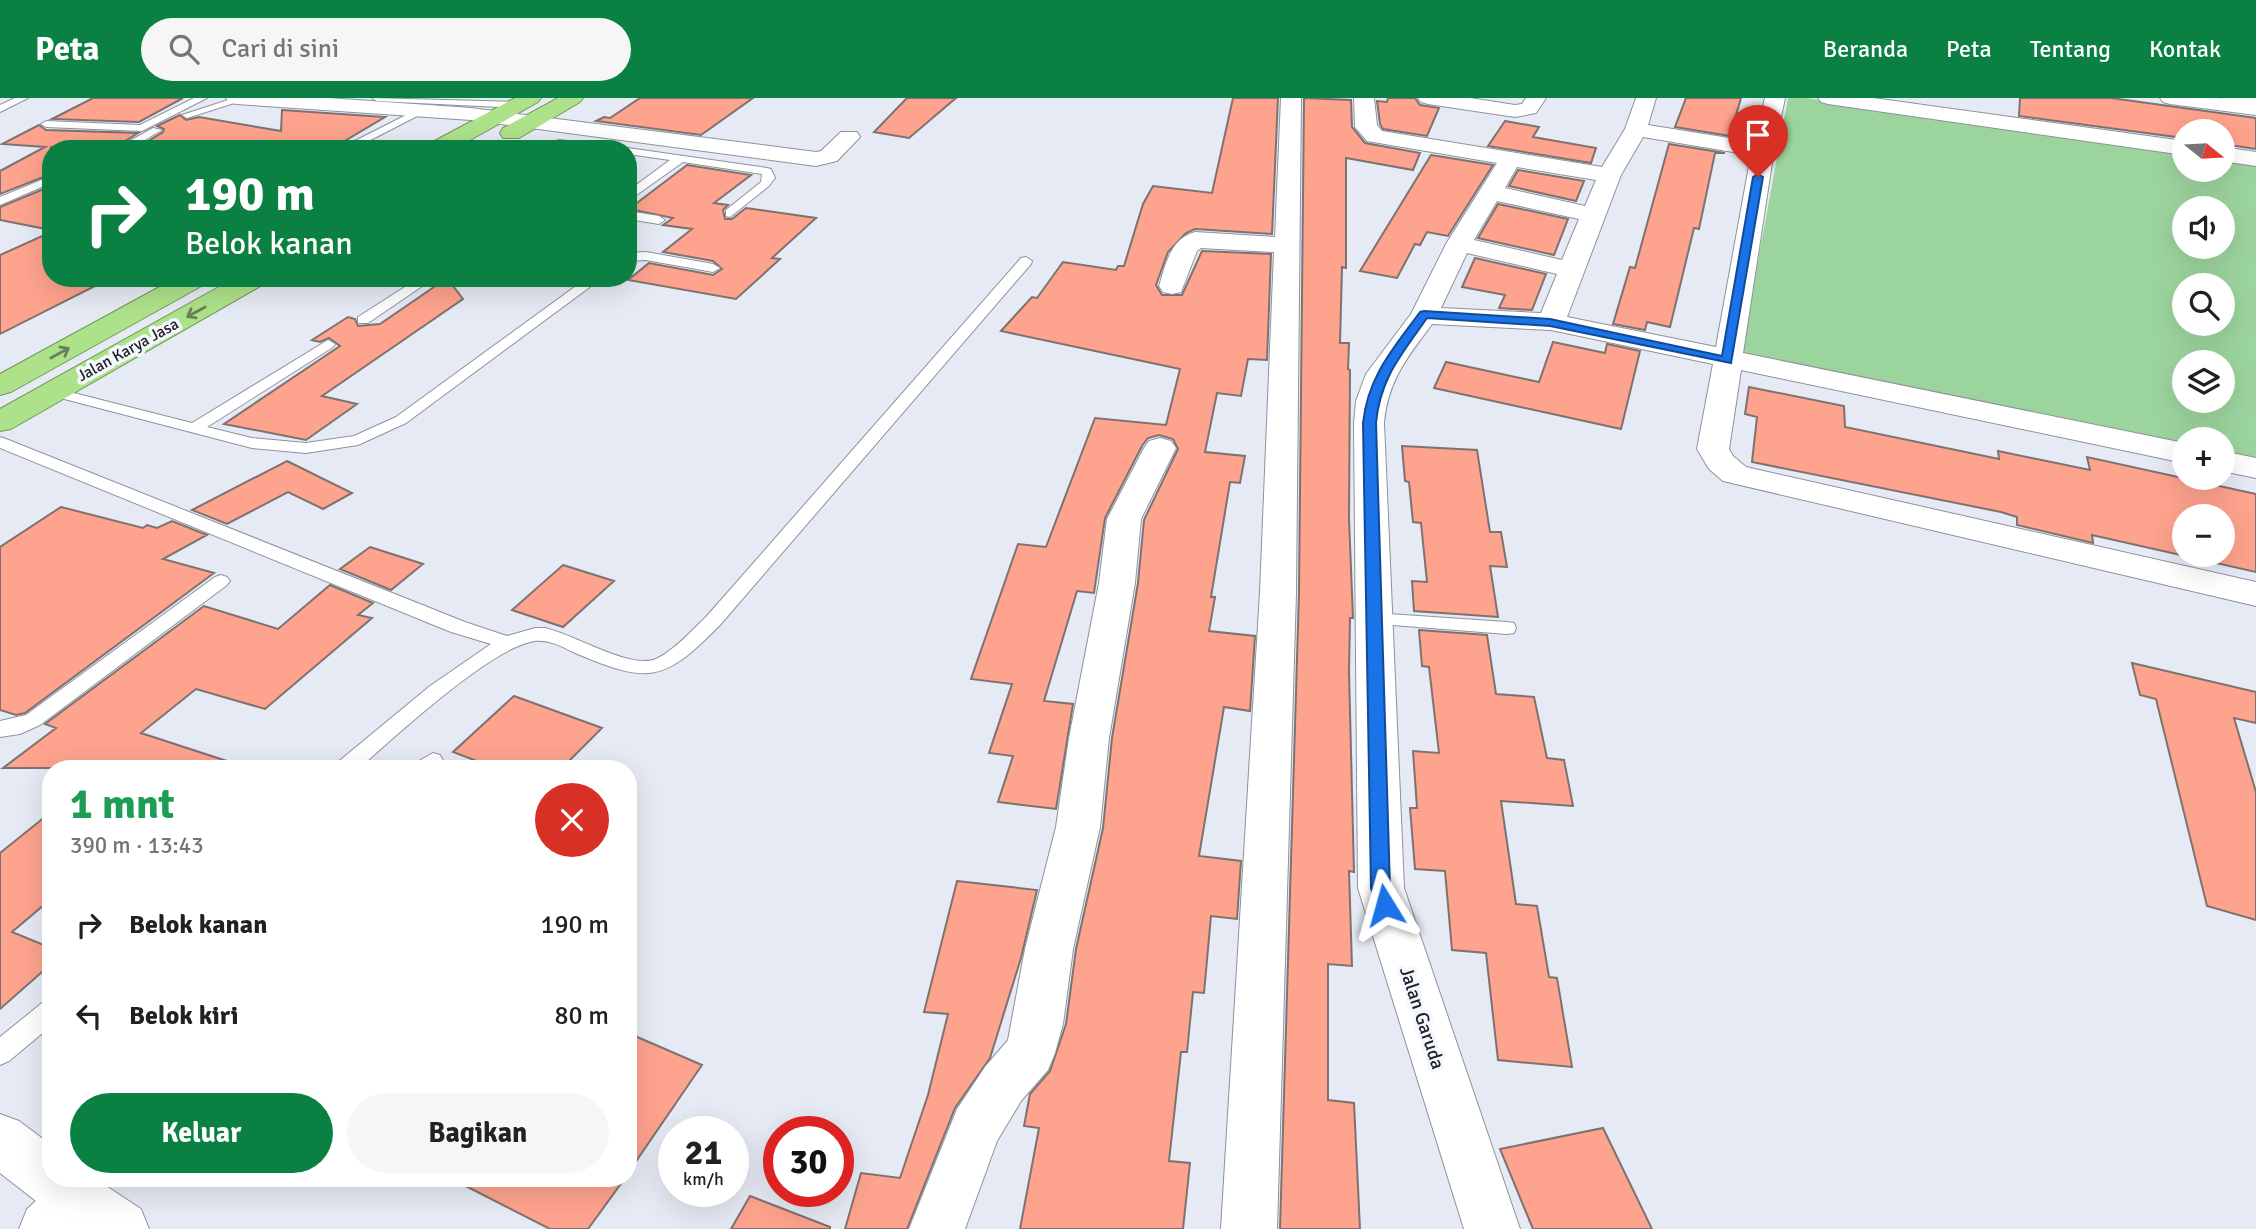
<!DOCTYPE html>
<html lang="id">
<head>
<meta charset="utf-8">
<style>
  :root { --surface:#fff; --page:#f6f6f6; --text:#202124; --muted:#757577; --accent:#0b8043 }
  body { margin:0; font-family:Signika,sans-serif; background:var(--page); color:var(--text); height:100vh; display:flex; flex-direction:column; font-size:26px; white-space:nowrap }
  * { box-sizing:border-box; margin:0 }
  p { font-size:23px; color:var(--muted) }
  .icon { flex:none; width:38px; height:38px; fill:none; stroke:currentColor; stroke-width:2; stroke-linecap:round; stroke-linejoin:round }
  .map { position:relative; flex:1; overflow:hidden }
  .side { position:absolute; left:42px; top:662px; width:595px; height:427px; display:flex; flex-direction:column; background:var(--surface); border-radius:28px; box-shadow:0 7px 28px #0002 }
  .side>* { flex:none }
  .banner { position:absolute; left:42px; top:42px; width:595px; height:147px; border-radius:28px; box-shadow:0 7px 28px #0002; background:#0b8043; color:#fff; overflow:hidden }
  .needle { width:46px; rotate:108deg }
  .fabs { position:absolute; left:2172px; top:21px; display:grid; gap:14px }
  .fabs a { display:grid; place-items:center; width:63px; height:63px; border-radius:50%; background:var(--surface); box-shadow:0 7px 28px #0002; font-size:35px }
  .speed { position:absolute; left:658px; top:1018px; display:flex; gap:14px; font-size:35px; font-weight:700; text-align:center }
  .speed>* { display:grid; place-content:center; width:91px; height:91px; border-radius:50%; background:var(--surface); box-shadow:0 7px 28px #0002; line-height:1 }
  .speed small { font-size:18px; font-weight:400 }
  .speed .limit { border:10px solid #d22; background:#fff; color:#111 }
  .pin { position:absolute; display:grid; place-items:center; width:60px; height:60px; color:#fff; margin:-72px -30px; border-radius:50% 50% 50% 0; rotate:-45deg; box-shadow:0 0 7px #0007 }
  .pin .icon { rotate:45deg }
  .me { position:absolute; width:77px; margin:-38px; rotate:352deg; stroke-linejoin:round; filter:drop-shadow(0 0 5px #0008) }
  .turn { display:flex; align-items:center; gap:24px; height:147px; padding:0 28px; font-size:32px }
  .turn .icon { width:91px; height:91px; stroke-width:2.5 }
  .turn b { display:block; font-size:49px; line-height:60px }
  .round { display:grid; place-items:center; flex:none; width:74px; height:74px; border-radius:37px; background:var(--page) }
  .head { display:flex; align-items:center; justify-content:space-between; height:119px; padding:0 28px }
  h1 { font-size:42px; font-weight:700; line-height:52px; color:#1e9e55 }
  .button { display:flex; gap:14px; margin-top:auto; padding:14px 28px }
  .button a { flex:1; height:80px; border-radius:42px; background:var(--accent); color:#fff; font-size:28px; font-weight:700; line-height:80px; text-align:center }
  .button a+a { background:var(--page); color:var(--text) }
  ul { padding:0; list-style:none }
  li { display:flex; align-items:center; gap:21px; height:91px; padding:0 28px }
  li div { flex:1 }
  li b { display:block; font-size:26px }
  li em { font-style:normal }
  header { display:flex; align-items:center; gap:42px; box-sizing:border-box; height:98px; padding:0 35px; background:var(--accent); color:#fff }
  header strong { font-size:33px }
  nav { display:flex; gap:38px; margin-inline-start:auto; font-size:24px }
  .search { width:490px; height:63px; background:var(--page); display:flex; align-items:center; gap:18px; box-sizing:border-box; padding:0 24px; border-radius:38px; color:var(--muted); font-size:26px }
  .map>svg:first-child { display:block }
  .green { fill:#9cd49e; fill-rule:evenodd }
  .building { fill:#fea38d; stroke:#7e7270; stroke-width:2; fill-rule:evenodd }
  .lines { fill:none; stroke-linecap:round; stroke-linejoin:round }
  .service-casing { stroke:#8e929c; stroke-width:2 }
  .minor-casing { stroke:#8e929c; stroke-width:2 }
  .tertiary-casing { stroke:#8e929c; stroke-width:2 }
  .secondary-casing { stroke:#8e929c; stroke-width:2 }
  .trunk-casing { stroke:#6f9a53; stroke-width:2 }
  .service { fill:#fff; fill-rule:evenodd }
  .minor { fill:#fff; fill-rule:evenodd }
  .tertiary { fill:#fff; fill-rule:evenodd }
  .secondary { fill:#fff; fill-rule:evenodd }
  .trunk { fill:#aee28a; fill-rule:evenodd }
  .oneway { stroke:#678258 }
  .route { fill:#1a73e8; stroke:#114b97; stroke-width:2 }
  .labels { text-anchor:middle; dominant-baseline:central; stroke-width:7; stroke-linejoin:round; paint-order:stroke }
  .far-street-label { font-size:16px; fill:#202125; stroke:#f4f7fd }
  .street-label { font-size:19px; fill:#202125; stroke:#f4f7fd }
</style>
</head>
<body>
<header>
<strong>Peta</strong>
<div class="search"><svg class="icon" aria-label="search" viewBox="0 0 24 24"><circle cx="10" cy="10" r="6"/><path d="M15 15l6 6"/></svg>Cari di sini</div>
<nav><a>Beranda</a><a>Peta</a><a>Tentang</a><a>Kontak</a></nav>
</header>
<div class="map">
<svg width="2256" height="1131" viewBox="0 0 2256 1131">
  <rect width="100%" height="100%" fill="#e5eaf4"/>
  <path class="green" d="M1788,0H1806L2184,55V72H2222L2223,61L2256,66V361L2223,354L2222,341H2184V346L1741,255ZM2184,110H2222V149H2184ZM2184,187H2222V226H2184ZM2184,264H2222V303H2184Z"/>
  <path class="building" d="M93,0H183L139,24L52,21Z
    M640,0H753L701,37L596,23L604,19L610,20Z
    M907,0H956L909,40L874,34Z
    M1233,0H1278L1272,136L1195,131L1186,135L1168,154L1156,187L1162,197H1182L1202,153L1271,156L1267,262L1248,261L1241,298L1217,295L1205,354L1245,358L1240,385L1230,384L1211,499H1215L1209,533L1255,538L1250,613L1224,609L1199,758L1241,763L1237,821L1211,818L1204,895L1193,894L1187,954H1181L1169,1063L1190,1065L1183,1131H1020L1039,1030L1024,1028L1030,996L1050,973L1066,926L1076,851L1103,730L1112,640L1138,485L1144,422L1178,351L1173,341L1159,337L1148,340L1142,348L1105,420L1094,495L1077,493L1044,603L1073,606L1056,711L998,704L1013,658L989,655L1012,586L971,581L1018,446L1046,449L1095,320L1166,327L1180,271L1001,233L1032,199L1037,200L1063,164L1116,172L1118,168H1124L1143,106L1153,88L1212,95Z
    M1304,0L1351,2L1352,29L1365,45L1420,55L1413,72L1346,60V170L1342,169L1340,245H1349L1348,271L1350,272L1349,421L1353,520H1350L1349,574L1354,774L1349,773L1352,868L1328,866V1002L1354,1005L1360,1131H1280L1299,494Z
    M1388,0H1415L1420,7L1439,10L1427,38L1383,31L1380,26L1377,3L1387,4Z
    M1686,0H1741L1730,38L1675,29Z
    M2020,0H2111L2256,20V51L2222,46V33H2184V40L2019,18Z
    M282,12L385,19L331,51H135L163,34L164,31L157,28L180,17L186,22L199,19L281,33Z
    M1505,23L1539,29L1533,39L1596,50L1591,65L1488,48Z
    M39,27L46,32L138,35L112,51L51,49V76L0,96V73L45,49L2,46Z
    M1669,46L1725,55H1715L1699,131L1694,130L1670,229L1647,224L1645,232L1613,226L1630,169L1635,170Z
    M1431,57L1493,67L1448,138L1427,134L1420,147L1415,146L1397,180L1360,173Z
    M687,67L751,77L714,105L728,107L723,112L725,121H732L746,110L816,120L772,160L780,161L736,201L628,182L649,165L713,177L722,171L713,163L663,154L692,131L663,127L673,120L629,111Z
    M1518,72L1584,83L1576,103L1509,88Z
    M51,88V132L0,122V109Z
    M1498,106L1568,121L1554,157L1478,140Z
    M51,134V180H69L97,187L0,236V157Z
    M1475,160L1546,176L1532,212L1499,210L1505,197L1462,189Z
    M447,180L463,201L322,298L357,306L306,342L224,326L340,248L329,240L320,244L312,242L348,219L355,221L358,228L380,226Z
    M1553,244L1605,255L1607,246L1640,253L1621,331L1434,290L1446,264L1539,284Z
    M1749,289L1844,308L1845,329L1999,361L1998,353L2090,372L2087,359L2256,396V474L2092,437L2093,445L2017,427V419L2001,414L1752,364L1757,319L1745,316ZM2184,418H2222V457H2184Z
    M1402,348L1477,352L1490,434H1501L1507,469L1490,468L1498,519L1414,513L1412,483L1427,484L1421,425L1413,424L1409,384L1405,383Z
    M287,363L352,395L323,411L288,394L227,426L192,412Z
    M61,409L143,430L147,427L157,430L172,423L207,437L163,461L214,475L25,615L16,617L0,612V449Z
    M370,449L423,466L391,492L340,471Z
    M563,467L614,483L563,529L512,512Z
    M330,487L373,505L358,517L372,520L265,611L196,591L141,635L233,665L232,670H3L56,630L45,626L204,508L278,531Z
    M1419,532L1487,537L1496,596L1534,599L1547,660L1564,662L1573,708L1501,703L1516,806L1537,808L1549,879L1557,880L1572,969L1498,962L1486,855L1452,852L1445,773L1415,771L1410,710H1417L1413,653L1439,655L1429,569L1422,568Z
    M2132,565L2256,594V625L2234,620L2256,694V822L2207,808L2156,601L2140,597Z
    M514,598L602,630L562,670H495L453,654Z
    M51,714V801L12,834L51,850V866L0,911V755Z
    M957,783L1037,792L1021,860L990,960L955,1010L907,1131H845L861,1075L900,1080L928,997L948,916L924,914Z
    M628,935L702,967L628,1075Z
    M1603,1030L1652,1131H1533L1500,1051Z
    M450,1080H625L588,1131H550Z
    M750,1098L830,1129V1131H731Z"/>
  <g class="lines">
    <g class="service-casing">
      <path id="service" d="M15,0H28L0,14V7Z
        M194,0H207L142,33L46,29L41,26L46,23L140,27Z
        M234,0L247,1L187,20L182,17Z
        M372,0L519,4L524,7L519,10L377,3Z
        M418,11L427,13L353,51H339Z
        M153,30L162,32L129,51H115Z
        M559,42L615,48L620,51L559,48L531,51Z
        M628,50L767,70L771,71L775,80L769,88L730,119L726,118V112L761,84L762,76L683,64L628,103V93L670,62L628,56V51H624Z
        M51,78V85L0,107V99Z
        M628,113L659,118L665,122L659,126L628,121Z
        M646,154L713,166L720,170L713,174L646,162L628,163V155Z
        M1026,159L1032,163L1031,166L720,527C663,585 649,586 575,555C563,549 549,541 535,543C491,549 395,639 359,670H335L338,664L430,588L491,546L451,534L0,350V339L6,341L465,524L507,538L535,530H545C573,536 631,572 656,561C675,552 691,533 706,519L1021,160Z
        M419,180H434L368,225H358V219Z
        M587,180H602L406,325L358,347L306,355L252,350L49,297L47,294L54,290L192,325L328,242L335,246L333,249L207,329L252,340L306,345L354,338L396,319Z
        M221,477L227,479L230,483L227,487L40,627L20,636L0,639V623L26,617L215,479Z
        M1374,515L1507,524L1514,525L1516,530L1514,535L1507,536L1367,525L1365,521L1367,517Z
        M433,655L440,657L443,663L438,670H414L417,664Z
        M51,902V928L9,963L0,967V939L42,905Z"/>
    </g>
    <g class="minor-casing">
      <path id="minor" d="M226,0H328L471,10L816,54L821,53L841,34H857L860,39L837,63L816,68L471,22L236,6L229,4Z
        M1281,0H1301L1296,494L1277,1131H1221L1260,494L1274,154L1201,150L1197,153L1181,194L1172,196L1163,194L1159,188C1166,166 1170,141 1195,134L1275,139Z
        M1354,0H1374L1377,27L1382,33L1602,69L1625,31L1636,0H1656L1648,27L1754,44L1765,0H1785L1774,52L1743,255L2184,345V365L1741,272L1729,351L1733,358L1746,369L2256,484V508L1723,383L1709,371L1697,351L1713,266L1551,232L1432,226C1407,260 1388,282 1384,325L1404,790L1520,1131H1464L1358,790L1354,325L1356,303L1366,276L1411,216L1446,146L1497,65L1367,43L1355,29ZM1643,39L1751,57L1716,249L1567,219L1621,77ZM1517,69L1596,82L1585,108L1505,90ZM1497,103L1579,121L1562,162L1474,142ZM1467,155L1557,176L1541,215L1441,210Z
        M1418,0H1470L1515,7L1522,6L1526,0H1546L1536,15L1515,19L1428,6L1421,4Z
        M1818,0H1873L2184,43V57L1828,6L1821,4Z
        M2160,0H2219L2256,5V17L2170,6L2163,4Z
        M2222,49L2256,54V68L2222,63Z
        M1160,340L1171,343L1176,350L1141,421L1135,485L1109,640L1100,729L1073,851L1063,926L1055,955L1048,972L1021,1003L997,1043L965,1131H909L957,1011L985,969L1008,942L1025,851L1056,729L1069,640L1099,485L1107,421L1144,350L1149,343Z
        M2222,353L2256,360V380L2222,373Z
        M61,1080L97,1081L105,1101L97,1121L86,1131H19L27,1111Z"/>
    </g>
    <g class="tertiary-casing">
      <path id="tertiary" d="M2222,0H2256V9L2225,4Z"/>
    </g>
    <g class="secondary-casing">
      <path id="secondary" d="M0,1016L19,1023L51,1047V1080H94L141,1111L149,1131H72L0,1075Z"/>
    </g>
    <g class="trunk-casing">
      <path id="trunk" d="M515,0H541L538,4L454,51H426L429,46Z
        M558,0H583L580,4L519,40H503L500,35L503,30Z
        M176,180H209L205,186L11,294L0,297V276Z
        M235,180H268L264,186L11,331L0,333V311Z"/>
    </g>
    <use href="#service" class="service"/>
    <use href="#minor" class="minor"/>
    <use href="#tertiary" class="tertiary"/>
    <use href="#secondary" class="secondary"/>
    <use href="#trunk" class="trunk"/>
  </g>
  <defs><path id="oneway-shaft" d="M-6 0H5M1.5-3L5.5 0L1.5 3" fill="none" stroke-width="1.6" stroke-linecap="round" stroke-linejoin="round" transform="scale(1.75)"/></defs>
  <g class="oneway">
    <use href="#oneway-shaft" transform="translate(196 214) rotate(151)"/>
    <use href="#oneway-shaft" transform="translate(60 255) rotate(-29)"/>
  </g>
  <path class="route" d="M1758,76L1763,79L1731,265L1550,228L1427,220C1402,256 1380,280 1376,325L1390,790L1395,807L1392,813L1385,815L1379,813L1371,790L1363,325C1368,278 1393,251 1420,214L1424,213L1550,221L1722,258L1753,79Z"/>
  <g class="labels">
    <g class="far-street-label">
      <text transform="translate(128 252) rotate(-29)">Jalan Karya Jasa</text>
    </g>
    <g class="street-label">
      <text transform="translate(1422 920) rotate(72)">Jalan Garuda</text>
    </g>
  </g>
</svg>
<div class="fabs">
<a><svg class="needle" viewBox="-14 -14 28 28"><path d="M0-13l5 13h-10z" fill="#e53935"/><path d="M0 13l5-13h-10z" fill="#757577"/></svg></a>
<a><svg class="icon" aria-label="sound" viewBox="0 0 24 24"><path d="M4 9h4l5-4v14l-5-4H4zM17 9q2 3 0 6"/></svg></a>
<a><svg class="icon" aria-label="search" viewBox="0 0 24 24"><circle cx="10" cy="10" r="6"/><path d="M15 15l6 6"/></svg></a>
<a><svg class="icon" aria-label="layers" viewBox="0 0 24 24"><path d="M12 4l9 5-9 5-9-5zM3 14l9 5 9-5"/></svg></a>
<a>+</a>
<a>−</a>
</div>
<div class="speed"><div>21<small>km/h</small></div><div class="limit">30</div></div>
<div class="pin" style="left:1758px;top:79px;background:#d93025"><svg class="icon" aria-label="arrive" viewBox="0 0 24 24"><path d="M6 21V4h12l-3 4 3 4H6"/></svg></div>
<svg class="me" style="left:1385px;top:807px" viewBox="-20 -20 40 40"><path d="M0-17L14 15 0 8-14 15z" fill="#1a73e8" stroke="#fff" stroke-width="4"/></svg>
<div class="banner">
<div class="turn"><svg class="icon" aria-label="right" viewBox="0 0 24 24"><path d="M7 20v-9h11M14 6l5 5-5 5"/></svg><div><b>190 m</b>Belok kanan</div></div>
</div>
<section class="side">
<div class="head"><div><h1>1 mnt</h1><p>390 m · 13:43</p></div><a class="round" style="background:#d93025;color:#fff"><svg class="icon" aria-label="close" viewBox="0 0 24 24"><path d="M6 6l12 12M18 6L6 18"/></svg></a></div>
<ul>
<li><svg class="icon" aria-label="right" viewBox="0 0 24 24"><path d="M7 20v-9h11M14 6l5 5-5 5"/></svg><div><b>Belok kanan</b></div><em>190 m</em></li>
<li><svg class="icon" aria-label="left" viewBox="0 0 24 24"><path d="M17 20v-9H6M10 6l-5 5 5 5"/></svg><div><b>Belok kiri</b></div><em>80 m</em></li>
</ul>
<div class="button"><a>Keluar</a><a>Bagikan</a></div>
</section>
</div>
</body>
</html>
